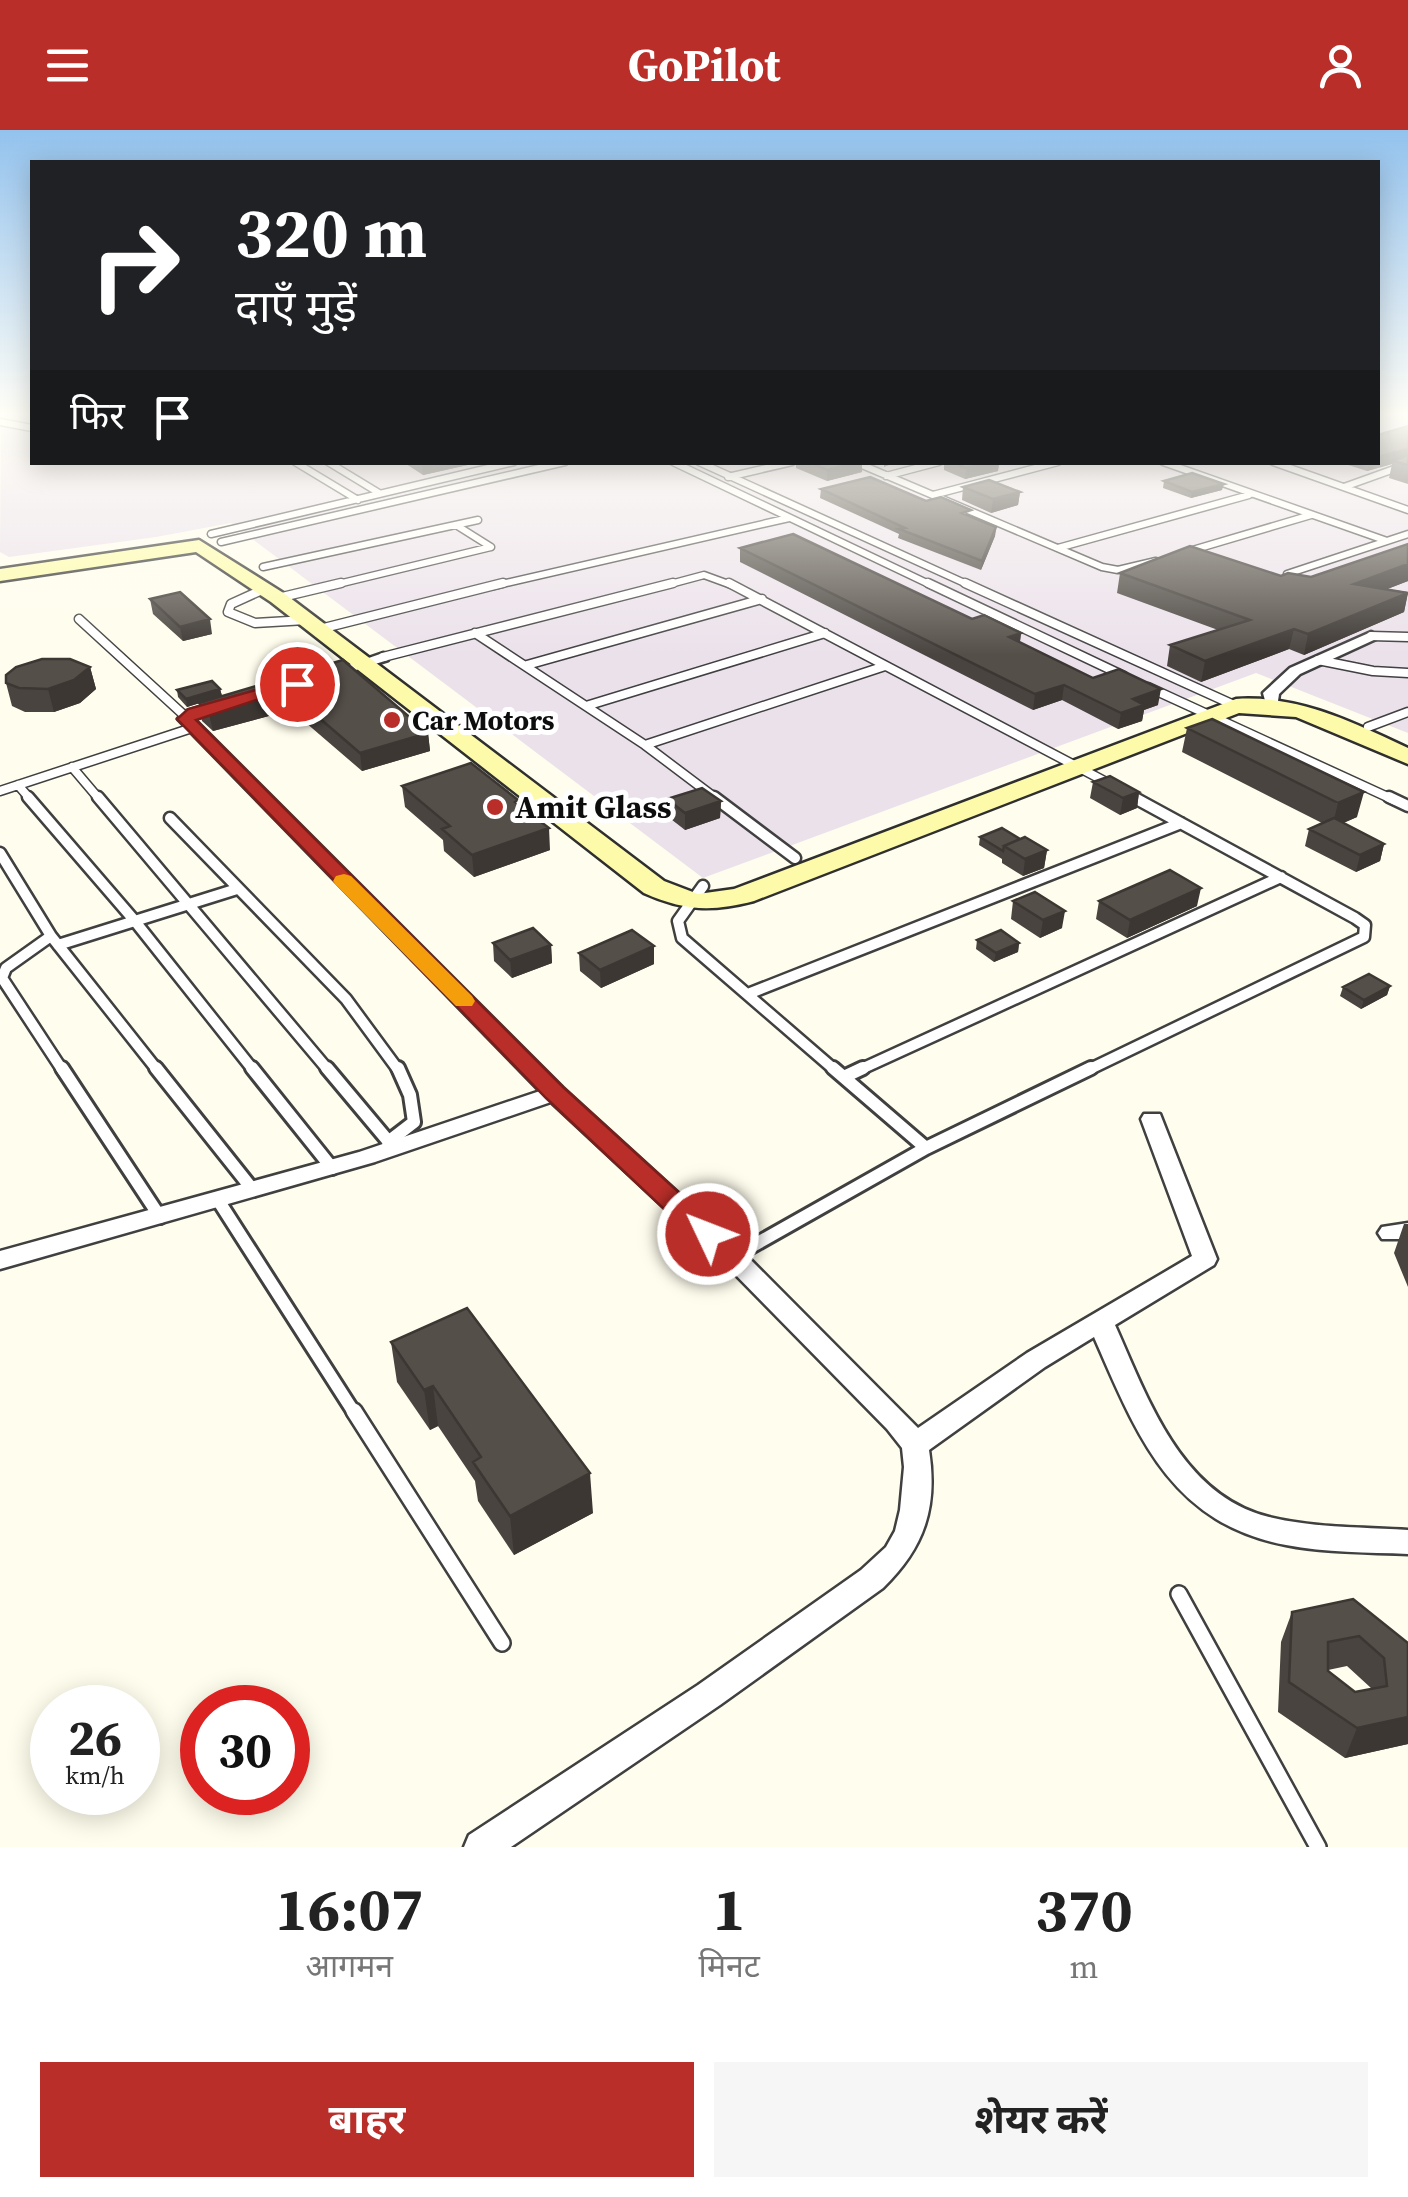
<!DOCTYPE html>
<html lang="hi">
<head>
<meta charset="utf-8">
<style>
  :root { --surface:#fff; --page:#f6f6f6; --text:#222; --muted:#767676; --accent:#b92e29 }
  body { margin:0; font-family:"Source Serif 4","Noto Sans Devanagari",serif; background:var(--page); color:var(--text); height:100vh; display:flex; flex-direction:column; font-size:38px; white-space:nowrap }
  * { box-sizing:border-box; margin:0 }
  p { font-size:32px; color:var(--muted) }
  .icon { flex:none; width:55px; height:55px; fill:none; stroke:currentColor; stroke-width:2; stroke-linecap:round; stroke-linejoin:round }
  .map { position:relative; height:1717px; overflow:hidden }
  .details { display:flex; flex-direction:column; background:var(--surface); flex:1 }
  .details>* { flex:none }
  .banner { position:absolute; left:30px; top:30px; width:1350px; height:305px; border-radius:0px; box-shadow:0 5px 25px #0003; background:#202124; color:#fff; overflow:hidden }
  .speed { position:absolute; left:30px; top:1555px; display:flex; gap:20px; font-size:50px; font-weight:700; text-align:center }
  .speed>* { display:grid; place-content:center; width:130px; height:130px; border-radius:50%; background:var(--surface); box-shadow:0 5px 25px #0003; line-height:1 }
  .speed small { font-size:25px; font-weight:400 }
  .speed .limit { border:15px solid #d22; background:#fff; color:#111 }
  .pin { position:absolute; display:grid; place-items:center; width:85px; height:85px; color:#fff; margin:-42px; border:5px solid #fff; border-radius:50%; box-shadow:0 2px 10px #0007 }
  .me { position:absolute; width:110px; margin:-55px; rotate:313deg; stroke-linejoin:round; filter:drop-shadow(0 0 8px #0008) }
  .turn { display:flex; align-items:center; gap:35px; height:210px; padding:0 40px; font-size:45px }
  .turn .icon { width:130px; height:130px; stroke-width:2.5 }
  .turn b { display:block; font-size:70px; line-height:85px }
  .then { display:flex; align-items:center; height:95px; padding:0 40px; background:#0003; gap:20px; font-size:38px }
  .eta { display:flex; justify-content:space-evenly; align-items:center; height:170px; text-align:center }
  .eta b { font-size:60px; font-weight:700; line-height:70px }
  .cta { display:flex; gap:20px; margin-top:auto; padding:20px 40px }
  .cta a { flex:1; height:115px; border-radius:0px; background:var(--accent); color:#fff; font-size:40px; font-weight:700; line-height:115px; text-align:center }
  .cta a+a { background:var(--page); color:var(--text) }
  header { display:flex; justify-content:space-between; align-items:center; height:130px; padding:0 40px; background:var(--accent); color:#fff; font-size:45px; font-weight:700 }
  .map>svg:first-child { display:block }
  .industrial { fill:#ebe1eb }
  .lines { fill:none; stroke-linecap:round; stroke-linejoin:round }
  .service-far4-casing { stroke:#404040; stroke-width:9 }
  .service-far3-casing { stroke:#404040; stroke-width:11 }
  .service-far2-casing { stroke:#404040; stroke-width:15 }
  .service-far1-casing { stroke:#404040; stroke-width:18 }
  .service-casing { stroke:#404040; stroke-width:20 }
  .minor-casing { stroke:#404040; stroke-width:5 }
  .secondary-casing { stroke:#2f2f2f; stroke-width:5 }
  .service-far4 { stroke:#fff; stroke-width:6 }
  .service-far3 { stroke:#fff; stroke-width:8 }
  .service-far2 { stroke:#fff; stroke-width:10 }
  .service-far1 { stroke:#fff; stroke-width:12 }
  .service { stroke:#fff; stroke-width:15 }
  .minor { fill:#fff; fill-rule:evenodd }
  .secondary { fill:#fdfbaa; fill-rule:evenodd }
  .wall { fill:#49443f; fill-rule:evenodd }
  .shaded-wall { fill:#3c3733 }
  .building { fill:#554f49; stroke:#3c3733; stroke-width:2.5; fill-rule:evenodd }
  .route { fill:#b92e29; stroke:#781e1b; stroke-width:2.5 }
  .slow { fill:#f59e0b }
  .poi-dot { fill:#b92e29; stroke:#fff; stroke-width:4 }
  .labels { text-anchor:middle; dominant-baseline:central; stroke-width:10; stroke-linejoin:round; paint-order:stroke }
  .far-poi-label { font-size:28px; font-weight:bold; fill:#0d0d0d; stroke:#fff; text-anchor:start }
  .poi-label { font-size:32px; font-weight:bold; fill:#0d0d0d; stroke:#fff; text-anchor:start }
</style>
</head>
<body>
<header><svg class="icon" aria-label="menu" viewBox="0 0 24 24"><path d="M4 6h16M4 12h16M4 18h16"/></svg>GoPilot<svg class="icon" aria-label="person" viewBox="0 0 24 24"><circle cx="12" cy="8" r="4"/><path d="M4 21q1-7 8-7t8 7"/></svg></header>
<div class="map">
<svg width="1408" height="1717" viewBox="0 0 1408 1717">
  <rect width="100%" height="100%" fill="#fffded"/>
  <path class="industrial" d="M1,285H32V332H1378V285H1408V603L1256,543L703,748L231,393L156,407L9,427L0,422Z"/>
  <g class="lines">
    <g class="service-far4-casing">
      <path id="service-far4" d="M0,292L32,298
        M295,332L358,370
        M328,332L379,363
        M673,332L933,456
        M699,332L971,456
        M855,332L1102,437L1118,440L1156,431
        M1163,332L1387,411
        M1273,332L1408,380
        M886,346L939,332
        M728,347L792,332
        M1344,357L1408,334
        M933,365L1058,332
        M456,395L491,417
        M211,404L514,332
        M221,412L565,332
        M1058,418L1249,365
        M1186,422L1311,385
        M263,437L478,390
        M1287,444L1408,404
        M330,456L491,417
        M493,456L789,388
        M663,456L704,445L734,456"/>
    </g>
    <g class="service-far3-casing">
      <path id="service-far3" d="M729,453L1110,654
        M928,453L1124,546
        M965,453L1236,576
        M264,459L231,474L228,482L255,493L306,490
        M278,468L341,453
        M79,489L186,587
        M320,499L503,453
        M475,503L645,615L718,670
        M1371,506L1408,507
        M383,527L673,453
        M1318,530L1373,541L1408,543
        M527,535L762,469
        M1148,557L1394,670
        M586,576L825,503
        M1368,597L1408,582
        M645,615L885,536
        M72,637L100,670
        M18,655L31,670
        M0,661L192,598
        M1129,665L1138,670"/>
    </g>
    <g class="service-far2-casing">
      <path id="service-far2" d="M28,667L134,790L254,941
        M98,667L329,941
        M714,667L795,728
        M1389,667L1408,676
        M170,688L346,869L399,941
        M0,723L51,806L6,838L2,848L63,941
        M703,756L678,791L682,808L836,941
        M51,806L158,941
        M58,815L237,759
        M748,864L1181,693
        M857,941L1281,747
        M1086,941L1364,807L1365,795L1355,788L1133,667"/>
    </g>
    <g class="service-far1-casing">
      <path id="service-far1" d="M62,938L160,1087
        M156,938L253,1060
        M252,938L332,1038
        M327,938L394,1018
        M833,938L926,1018
        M846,946L863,938
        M388,1012L414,992L410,965L398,938
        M218,1070L355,1284
        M733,1127L926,1018L1091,938"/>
    </g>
    <g class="service-casing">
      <path id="service" d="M354,1281L502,1513
        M1179,1464L1318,1717"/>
    </g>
    <g class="minor-casing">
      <path id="minor" d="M1371,502L1378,506L1376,509L1300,544L1279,564L1277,578H1267L1263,563L1290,538Z
        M383,523L388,524V530L327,549L320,545Z
        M227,569L235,574L232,577L194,589L563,958L742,1121L918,1298L1027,1223L1192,1126L1141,989L1144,984H1160L1217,1129L1214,1135L1115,1195C1148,1269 1181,1365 1269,1387C1314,1398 1362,1397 1408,1400V1424C1367,1422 1326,1423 1286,1415C1170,1393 1137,1305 1094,1207L1045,1237L929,1320C938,1378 924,1418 883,1458L720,1575L511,1717H464L469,1705L698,1555L861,1440L886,1417L895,1401L900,1380L904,1337L902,1318L887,1299L724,1133L551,972L375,1032L0,1139V1121L359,1022L540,961L178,589L184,582Z
        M1408,1093V1109H1382L1378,1103L1382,1097Z"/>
    </g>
    <g class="secondary-casing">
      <path id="secondary" d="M199,410L285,464L664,751L698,764L734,759L1236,569C1299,565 1352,592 1408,618V634L1296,587L1239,583L754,771C712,782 684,781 644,763L271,472L196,422L0,451V439Z"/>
    </g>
    <use href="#service-far4" class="service-far4"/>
    <use href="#service-far3" class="service-far3"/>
    <use href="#service-far2" class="service-far2"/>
    <use href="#service-far1" class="service-far1"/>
    <use href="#service" class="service"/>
    <use href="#minor" class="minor"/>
    <use href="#secondary" class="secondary"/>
  </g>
  <path class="wall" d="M1408,296V354L1389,348L1392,334L1367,341L1339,332H1378Z
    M403,332H481L423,345Z
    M796,332H862V342L827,351L796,338Z
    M944,332H999L998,341L965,349L944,340Z
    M1164,351L1222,360L1191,368L1163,358Z
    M963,357L1020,362L1018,375L991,383L962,370Z
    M821,359L926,371L971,386L996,397L995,406L981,440L898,408L899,404L820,368Z
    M1408,414V451L1387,459L1408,462L1404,482L1304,525L1289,519L1201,552L1167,536L1170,515L1218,500L1117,463L1120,443L1311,447Z
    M740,418L1021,503L1020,512L1093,548L1158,575L1144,580L1142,591L1118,599L1062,570L1033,580L740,432Z
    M150,469L212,504L183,511L153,484Z
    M343,530L428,603L430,621L362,641L291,580L213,601L202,591L199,573Z
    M90,537L96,559L80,573L54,582H25L12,576L6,553Z
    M220,559L222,566L187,577L178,567L177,560Z
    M1212,589L1357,687L1343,693L1384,714L1380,731L1356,742L1305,716L1309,699L1322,693L1182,622L1187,598Z
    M1093,652L1139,662L1137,678L1120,685L1090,668Z
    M402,656L519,674L550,720L474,747L444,721L443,710L405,677Z
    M667,669L721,671L720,688L685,700L667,686Z
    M980,707L1020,709L1047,720L1044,738L1023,746L1002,733V729L979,715Z
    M1013,771L1062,798L1040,808L1011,789Z
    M1099,771L1197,776L1127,808L1096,789Z
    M977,810L1019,813L1018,822L994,832L976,819Z
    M493,813L551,815L552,833L512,848L494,831Z
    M654,816V834L601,858L580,841L579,823Z
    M1390,856L1387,865L1361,879L1340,866L1343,857Z
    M1404,1094H1408V1157L1394,1123Z
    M391,1212L593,1383L514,1425L478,1371L475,1351L438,1296L430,1300L397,1252Z
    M1292,1482L1408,1513V1614L1345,1628L1278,1582L1281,1512ZM1347,1536L1371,1558V1559L1355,1562L1328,1541V1540Z"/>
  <path class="shaded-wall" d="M1408,319V330L1393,331L1392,334L1367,341L1369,332H1378V327Z
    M430,332H481L423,345L422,334Z
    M858,332H862V342L827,351V340Z
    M884,332H897L884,337Z
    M989,332H999L998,341L965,349L966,338Z
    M1224,354L1222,360L1191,368L1192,362Z
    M1020,362L1018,375L991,383L993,369Z
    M996,397L995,406L981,440L982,431Z
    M1408,434V451L1349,474L1354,454Z
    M1408,463L1404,482L1304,525L1308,504Z
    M210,489L212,504L183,511L180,497Z
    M1294,499L1289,519L1201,552L1205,531Z
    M1021,503L1019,518L1009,507Z
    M90,537L96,559L80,573L54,582L48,559Z
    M1064,555L1062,570L1033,580L1035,564Z
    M220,559L222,566L187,577L186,569Z
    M1161,559L1158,575L1144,580L1142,591L1118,599L1121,583L1133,569Z
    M289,562L291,580L213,601L209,584Z
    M428,603L430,621L362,641L360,623Z
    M1139,662L1137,678L1120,685L1123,668Z
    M1364,662L1357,687L1332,698L1338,673Z
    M721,671L720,688L685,700V683Z
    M549,698L550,720L474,747L472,725Z
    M1384,714L1380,731L1356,742L1360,725Z
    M1047,720L1044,738L1023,746L1025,729Z
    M1201,758L1197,776L1127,808L1130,790Z
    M1065,781L1062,798L1040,808L1043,790Z
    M1019,813L1018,822L994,832L996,823Z
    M551,815L552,833L512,848L510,830Z
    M654,816V834L601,858L600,840Z
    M1390,856L1387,865L1361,879L1364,870Z
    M433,1256L438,1296L430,1300L424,1260Z
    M590,1343L593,1383L514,1425L510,1386Z
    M1408,1587V1614L1345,1628L1357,1598Z"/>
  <path class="building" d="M1408,296V319L1378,327V305Z
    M1408,325V335L1393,331Z
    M809,332H858L827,340Z
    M952,332H989L966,338Z
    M1192,343L1224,354L1192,362L1164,351Z
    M870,347L926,371L941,367L971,380L962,383L996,397L982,431L899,399L905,398L821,359Z
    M989,350L1020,362L993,369L963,357Z
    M793,404L972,489L984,485L1021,503L1009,507L1093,548L1119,539L1161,559L1133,569L1144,575L1121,583L1064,555L1035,564L740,418Z
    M1408,414V434L1354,454L1408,463L1308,504L1294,499L1205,531L1170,515L1250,490L1120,443L1190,416L1281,446L1288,443L1311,447Z
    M180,462L210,489L180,497L150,469Z
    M42,529H70L90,537L74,550L48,559L19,558L6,553V545L16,537Z
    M343,530L428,603L360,623L289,562L209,584L199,573Z
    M212,551L220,559L186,569L177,560Z
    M1212,589L1364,662L1338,673L1187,598Z
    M471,633L518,670L515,672L549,698L472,725L442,699L450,696L402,656Z
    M1110,646L1139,662L1123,668L1093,652Z
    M702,658L721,671L685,683L667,669Z
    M1334,688L1384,714L1360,725L1309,699Z
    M1002,698L1020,709L1004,716L1003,721L980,707Z
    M1025,707L1047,720L1025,729L1004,716Z
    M1170,740L1201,758L1130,790L1099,771Z
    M1035,762L1065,781L1043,790L1013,771Z
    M533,798L551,815L510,830L493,813Z
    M632,800L654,816L600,840L579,823Z
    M1001,800L1019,813L996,823L977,810Z
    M1369,844L1390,856L1364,870L1343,857Z
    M467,1178L590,1343L510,1386L473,1332L481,1327L433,1256L424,1260L391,1212Z
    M1353,1469L1408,1513V1587L1357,1598L1289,1552L1292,1482ZM1359,1506L1384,1528L1387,1556L1355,1562L1328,1541V1512Z"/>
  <linearGradient id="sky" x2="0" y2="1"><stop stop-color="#93c2ed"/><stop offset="0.54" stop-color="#fffef7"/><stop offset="1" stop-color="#fffef7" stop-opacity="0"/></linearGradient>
  <rect width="1408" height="525" fill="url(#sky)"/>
  <path class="route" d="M291,550L305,554L196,590L563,957L717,1097L721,1104L717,1111H698L546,968L177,589L188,579Z"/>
  <path class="slow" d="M344,744L351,746L472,866L475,871L472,876H456L336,755L333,751L336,746Z"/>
  <g class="poi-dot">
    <circle cx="392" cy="590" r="10"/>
    <circle cx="495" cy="677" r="10"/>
  </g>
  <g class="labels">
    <g class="far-poi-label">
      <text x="412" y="590">Car Motors</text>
    </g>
    <g class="poi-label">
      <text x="515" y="677">Amit Glass</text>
    </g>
  </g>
</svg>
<div class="speed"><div>26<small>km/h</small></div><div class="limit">30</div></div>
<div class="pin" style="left:297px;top:554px;background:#d93025"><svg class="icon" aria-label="arrive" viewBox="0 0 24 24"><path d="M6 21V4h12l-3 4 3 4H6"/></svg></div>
<svg class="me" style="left:708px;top:1104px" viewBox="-20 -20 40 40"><circle r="17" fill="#b92e29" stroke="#fff" stroke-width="3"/><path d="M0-11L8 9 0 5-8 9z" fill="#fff"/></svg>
<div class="banner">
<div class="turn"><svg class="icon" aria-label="right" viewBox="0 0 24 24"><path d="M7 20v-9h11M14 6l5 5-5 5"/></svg><div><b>320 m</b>दाएँ मुड़ें</div></div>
<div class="then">फिर<svg class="icon" aria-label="arrive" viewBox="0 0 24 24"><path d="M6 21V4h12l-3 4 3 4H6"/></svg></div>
</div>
</div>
<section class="details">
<div class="eta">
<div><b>16:07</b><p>आगमन</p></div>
<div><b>1</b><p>मिनट</p></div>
<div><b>370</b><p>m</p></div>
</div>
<div class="cta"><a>बाहर</a><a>शेयर करें</a></div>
</section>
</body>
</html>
